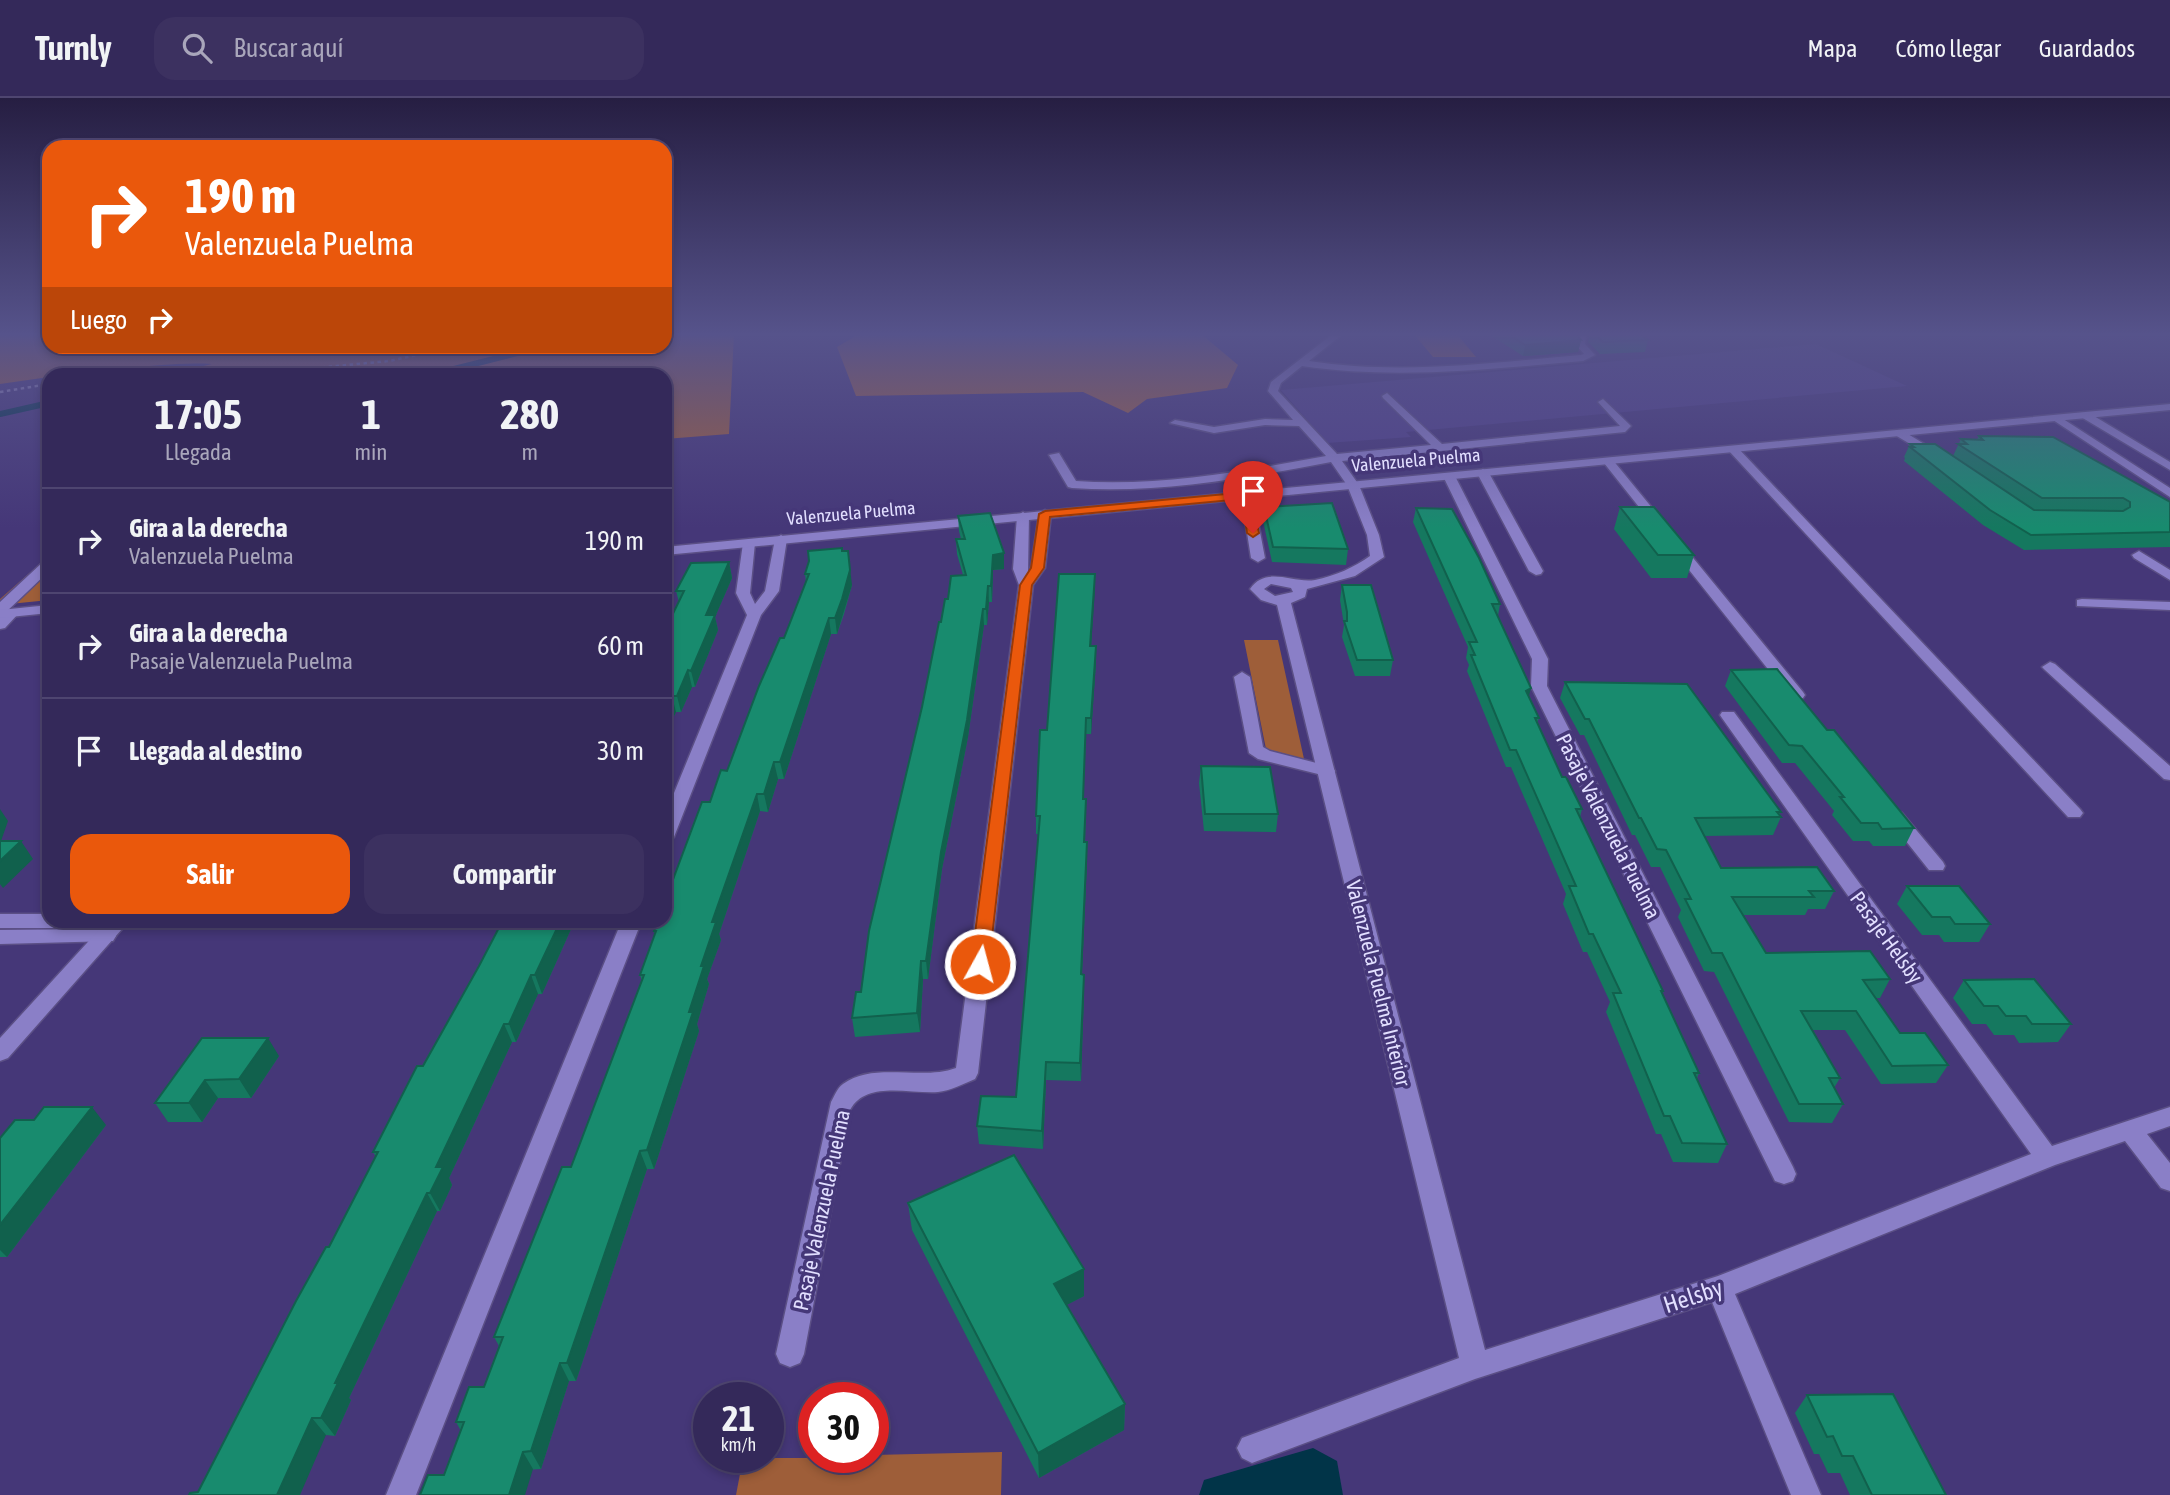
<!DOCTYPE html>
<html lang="es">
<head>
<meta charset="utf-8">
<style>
  :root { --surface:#34295a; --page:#3c3160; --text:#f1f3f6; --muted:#a9a6bb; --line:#4e4570; --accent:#ea580c }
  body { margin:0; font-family:"Asap Condensed",sans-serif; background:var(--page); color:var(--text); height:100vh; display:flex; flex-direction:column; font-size:26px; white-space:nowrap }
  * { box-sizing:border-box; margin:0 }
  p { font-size:23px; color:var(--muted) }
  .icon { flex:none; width:38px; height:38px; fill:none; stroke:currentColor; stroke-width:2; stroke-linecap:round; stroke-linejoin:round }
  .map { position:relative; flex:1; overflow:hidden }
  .drawer { position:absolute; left:42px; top:270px; width:630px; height:560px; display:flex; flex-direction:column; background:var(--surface); border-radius:21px; box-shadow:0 4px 10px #0003,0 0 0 2px var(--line) }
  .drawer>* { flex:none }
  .top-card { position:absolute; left:42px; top:42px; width:630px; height:214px; border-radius:21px; box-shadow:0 4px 10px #0003,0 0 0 2px var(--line); background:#ea580c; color:#fff; overflow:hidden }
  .speed { position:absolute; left:693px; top:1284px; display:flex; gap:14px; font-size:35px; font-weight:700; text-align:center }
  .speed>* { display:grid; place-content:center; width:91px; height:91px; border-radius:50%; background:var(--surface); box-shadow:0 4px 10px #0003,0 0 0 2px var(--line); line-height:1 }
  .speed small { font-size:18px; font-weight:400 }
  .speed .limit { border:10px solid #d22; background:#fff; color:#111 }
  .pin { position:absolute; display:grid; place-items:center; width:60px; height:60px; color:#fff; margin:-72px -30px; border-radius:50% 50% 50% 0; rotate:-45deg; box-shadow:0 0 7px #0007 }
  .pin .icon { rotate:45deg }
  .me { position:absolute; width:77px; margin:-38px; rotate:7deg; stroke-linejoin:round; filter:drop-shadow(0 0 5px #0008) }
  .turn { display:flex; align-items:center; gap:24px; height:147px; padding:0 28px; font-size:32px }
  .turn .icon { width:91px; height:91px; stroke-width:2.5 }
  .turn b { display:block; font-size:49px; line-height:60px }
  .then { display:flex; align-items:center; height:66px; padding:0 28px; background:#0003; gap:14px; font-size:26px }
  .eta { display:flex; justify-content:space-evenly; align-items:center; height:119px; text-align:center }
  .eta b { font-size:42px; font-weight:700; line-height:49px }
  .button { display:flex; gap:14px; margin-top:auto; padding:14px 28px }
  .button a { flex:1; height:80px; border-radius:21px; background:var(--accent); color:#fff; font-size:28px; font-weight:700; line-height:80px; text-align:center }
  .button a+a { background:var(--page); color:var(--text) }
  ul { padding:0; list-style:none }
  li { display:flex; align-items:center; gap:21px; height:105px; padding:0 28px; border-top:2px solid var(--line) }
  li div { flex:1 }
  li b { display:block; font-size:26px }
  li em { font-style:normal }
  header { display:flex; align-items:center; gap:42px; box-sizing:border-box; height:98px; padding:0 35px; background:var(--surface); border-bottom:2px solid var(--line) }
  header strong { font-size:33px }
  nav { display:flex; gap:38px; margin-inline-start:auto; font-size:24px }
  .search { width:490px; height:63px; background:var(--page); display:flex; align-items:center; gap:18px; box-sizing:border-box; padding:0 24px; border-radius:21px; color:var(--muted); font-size:26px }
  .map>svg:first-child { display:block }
  .built { fill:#4f4089 }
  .green { fill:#9e5e39 }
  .forest { fill:#a4623b }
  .water { fill:#013448 }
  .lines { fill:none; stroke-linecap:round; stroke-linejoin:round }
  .stream { stroke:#013448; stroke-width:6 }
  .lane-casing { stroke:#5b4f85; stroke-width:3 }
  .street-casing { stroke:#5b4f85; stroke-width:3 }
  .secondary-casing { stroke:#5b4f85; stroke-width:3 }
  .path { stroke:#958cbc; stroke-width:2.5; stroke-dasharray:3.5 3.5; stroke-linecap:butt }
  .lane { fill:#8a7fc7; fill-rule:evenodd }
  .street { fill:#8a7fc7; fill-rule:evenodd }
  .secondary { fill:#8a7fc7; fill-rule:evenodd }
  .wall { fill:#15785f }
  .shaded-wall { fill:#11614d }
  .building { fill:#188b6e; stroke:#11614d; stroke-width:2 }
  .route { fill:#ea580c; stroke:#983908; stroke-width:2 }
  .labels { text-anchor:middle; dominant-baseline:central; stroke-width:7; stroke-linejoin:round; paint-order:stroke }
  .far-street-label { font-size:18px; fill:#e2dfff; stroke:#453778 }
  .street-label { font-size:21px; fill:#e2dfff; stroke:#453778 }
  .near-street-label { font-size:24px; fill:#e2dfff; stroke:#453778 }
</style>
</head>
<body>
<header>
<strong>Turnly</strong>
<div class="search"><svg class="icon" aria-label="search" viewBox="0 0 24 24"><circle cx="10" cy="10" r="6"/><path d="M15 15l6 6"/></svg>Buscar aquí</div>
<nav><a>Mapa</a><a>Cómo llegar</a><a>Guardados</a></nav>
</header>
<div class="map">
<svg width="2170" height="1397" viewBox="0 0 2170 1397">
  <rect width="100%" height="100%" fill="#453778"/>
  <path class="built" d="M1816,246L1907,288L1406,334L1411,339L1327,345L1281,292Z"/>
  <path class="green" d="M0,235H49V248H665V235H746L734,236L729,336L665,341V276H179L182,273L212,266C157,263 104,276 49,276V279L0,286Z
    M1413,235H1456L1476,259H1433Z
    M49,458V502L0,507V501Z
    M1244,542H1278L1304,661L1266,651Z
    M1002,1354L1001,1397H736L743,1360H873V1357Z"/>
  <path class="forest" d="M879,235H1200L1238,267L1227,290L1147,301L1128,315L1083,294L856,298L837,249L859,236Z"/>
  <path class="water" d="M1313,1350L1337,1363L1343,1397H1199L1204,1382Z"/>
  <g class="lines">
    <path class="stream" d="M415,276L450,272L545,248
      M0,316L49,305"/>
    <g class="lane-casing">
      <path id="lane" d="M1334,235H1344L1309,263C1400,277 1490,265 1581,257L1584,256L1575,246L1576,238L1581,235L1586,238L1585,246L1595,257L1583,263C1489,271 1396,282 1302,268L1281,285L1278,293L1337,356L1431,347L1383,300L1382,298L1387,295L1442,346L1620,328L1598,304L1603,301L1631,328L1625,334L1342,363L1359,387L1353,391L1349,390L1331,364C1246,380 1159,396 1072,390L1068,389L1049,357L1059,355L1076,383C1159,389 1244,373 1326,358L1299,328L1265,327L1214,335L1170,325L1175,322L1214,329L1265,321L1293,322L1268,293L1271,284Z
        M49,462V473L5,515L0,516V504L44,463Z
        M1242,574L1250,579L1263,649L1270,653L1332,669L1335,673L1332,677L1326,678L1258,661L1249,655L1234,579Z
        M0,816H49V822L130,823L127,828L120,830H0Z
        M106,831L113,833L116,838L113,843L0,846V832Z"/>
    </g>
    <g class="street-casing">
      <path id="street" d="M2081,315H2089L2170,364V372L2081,319Z
        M2057,317L2170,390V399L2053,322V318Z
        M1895,333H1903L1944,358L1934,360L1895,337Z
        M1729,349H1737L2080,711L2083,715L2080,719H2068L1729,353Z
        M1604,361H1612L1803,594L1805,597L1803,600H1791L1604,365Z
        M1483,371L1489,375L1543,473L1541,476L1536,477L1529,473L1477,375Z
        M1445,376L1455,378L1548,561L1547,588L1793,1069L1796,1076L1793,1083L1784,1086L1775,1083L1531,588L1532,561L1443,378Z
        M1349,384L1359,387L1379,437L1384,459L1355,478L1307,491L1305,499L1291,505L1485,1252L1718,1178L2031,1056L1722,620L1720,617L1722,614H1734L2052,1048L2170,1009V1028L2147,1036L2170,1065V1093L2161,1090L2125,1043L2055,1067L1735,1196L1821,1397H1791L1712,1204L1475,1281L1252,1365L1242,1360L1237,1350L1242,1340L1459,1260L1277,507L1261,502L1250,491C1266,467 1293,486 1315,482C1335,478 1355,469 1370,458L1367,437L1347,387ZM1271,486L1291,490L1293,494L1275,498L1264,491Z
        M1247,393L1253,397L1265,460L1258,464L1251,460L1241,397Z
        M1045,412L1051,416L1045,470L1033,487L978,975L975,981C963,986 950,993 938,994C909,996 866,982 850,1012L804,1256L800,1265L790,1269L780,1265L776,1256L831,1004C834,999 837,990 843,986C874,963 921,983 956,970L1019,487L1013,471L1017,418L1023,414L1029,418L1028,474L1031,470L1039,416Z
        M781,437L787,441L779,493L761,517L674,739L665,745V717L747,517L736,495L743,445L749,441L755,445L750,495L755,506L765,493L775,441Z
        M2139,453L2170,472V482L2134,460L2132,457Z
        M2082,501L2170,504V512L2077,508V502Z
        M12,511L19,515L5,530L0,531V519Z
        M2050,564L2055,566L2170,668V682L2164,681L2045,572L2042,569Z
        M1896,713L1902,715L1943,764L1945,768L1943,772H1929L1890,723L1887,719L1890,715Z
        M108,822H130L8,960L0,963V940Z
        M622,822H642L416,1397H386Z"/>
    </g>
    <g class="secondary-casing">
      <path id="secondary" d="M2170,306V312L665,457V449Z
        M49,507V515L0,520V512Z"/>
    </g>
    <path class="path" d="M126,276L203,270L305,271L389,263L457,248
      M0,294L49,286"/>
    <use href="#lane" class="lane"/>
    <use href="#street" class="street"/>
    <use href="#secondary" class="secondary"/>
  </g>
  <path class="wall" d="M1487,235H1576V236L1581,242L1578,254L1523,258Z
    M1590,235H1637L1648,242L1645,254L1600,256L1588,244Z
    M1979,338L2170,404V449L2024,452L1983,427L1904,363L1905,360L1904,359L1910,346L1953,358L1961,341L1977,342Z
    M1264,409L1348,451L1346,467L1272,464L1263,423Z
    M1620,409L1694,457L1687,480H1651L1614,431Z
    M1416,410L1500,506L1498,518L1529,600L1539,620L1537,625L1562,679L1582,711L1580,719L1663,893L1662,897L1699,975L1697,980L1727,1046L1718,1065L1673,1064L1661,1036H1656L1606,914L1610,904L1587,854H1583L1563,806L1566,796L1511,669H1506L1467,573L1469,567L1466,560L1468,549L1413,424Z
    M958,418L1004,455V471L993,472L992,504H989L987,527H984L968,639L942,771L928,881H923L920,934L855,939L852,920L861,894L941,524L948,501L963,477L957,456L956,441H961L959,433Z
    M809,463L852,487L844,516L837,536H831L784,681H778L768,714L760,713L719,836L721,842L707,881L709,886L697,926L699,933L654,1071H647L576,1283H569L541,1371L444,1377L461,1333L456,1324L484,1289L499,1248L494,1239L571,1069L642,883L640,877L655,837L654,833L710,704L727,673L784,540L806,484L805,476Z
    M729,464L732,480L715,519L718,532L695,589H692L681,614H676L665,637L679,504L676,493Z
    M1095,476L1091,548H1096V564L1091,636H1086L1083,701H1086L1085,744L1087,762L1082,876L1084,877V895L1081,983L1046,982L1043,1051L979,1046L977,1028L1016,999L1039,736H1036V718L1047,632Z
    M1342,487L1393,562L1390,578H1355L1342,539L1344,527L1340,502Z
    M1731,572L1827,632L1914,730L1905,748H1873L1869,743H1853L1832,717L1834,713L1795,665H1782L1725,588Z
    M1565,584L1781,714L1779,717L1781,719L1773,737L1704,738L1721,770L1834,793L1825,811H1808L1805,817H1743L1766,855L1890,881L1880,900H1876L1900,935L1948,967L1936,985L1881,986L1845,932H1811L1840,980L1834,990L1843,1006L1832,1025L1789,1024L1714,874L1704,873L1678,819L1681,812L1660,769H1651L1635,737H1632L1584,637H1580L1560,600Z
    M1201,668L1278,716L1276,734L1204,733L1199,685Z
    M1907,788L1990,826L1979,844H1944L1939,837H1922L1897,806Z
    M575,822L542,896H538L516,944H512L449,1080L452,1087L440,1113H437L349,1300L351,1302L335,1338L326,1337L198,1394L376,1059L373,1054L479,868Z
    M1964,882L2071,926L2058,944L2019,945L2014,937H1994L1986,926H1972L1953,900Z
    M202,940L279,958L251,1000H218L202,1024H168L155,1005Z
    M34,1022L106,1027L7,1159H0V1040Z
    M908,1105L1084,1198L1066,1207L1125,1306L1124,1332L1039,1380L912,1132Z
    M1807,1297L1946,1397H1850L1840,1375H1828L1819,1356H1814L1795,1315Z"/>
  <path class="shaded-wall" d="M1581,242L1578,254L1523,258L1525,247Z
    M848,453L852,487L837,536L835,520Z
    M1004,455V471L993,472L992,504L991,488L993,457Z
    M729,464L732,480L715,519L718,532L695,589L691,573L706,517Z
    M1095,476V491L1090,564V548Z
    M988,488L989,504L987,527L986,511Z
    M983,511L984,527L968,639L942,771L928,881L926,863L941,754Z
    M829,520L831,536L784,681L780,664Z
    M1096,548V564L1091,636V620Z
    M688,572L692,589L681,614L677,598Z
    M1531,590L1527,606L1526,593Z
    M672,598L676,614L665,637V611Z
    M774,664L778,681L768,714L764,696Z
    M757,696L760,713L719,836L721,842L707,881L709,886L697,926L699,933L654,1071L647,1052L689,914L712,824Z
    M0,711L8,723L0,746Z
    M21,743L33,761L3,790L0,786V763Z
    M1087,744V762L1081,895V876Z
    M561,822H575L542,896L535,877Z
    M921,863L923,881L920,934L917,915Z
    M531,877L538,896L516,944L509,926Z
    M1084,877V895L1081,983L1080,965Z
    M504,926L512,944L449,1080L452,1087L440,1113L430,1095L436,1069Z
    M268,940L279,958L251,1000L239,981Z
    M1046,964V982L1043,1051L1042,1033Z
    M205,982L218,1000L202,1024L189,1005Z
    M92,1009L106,1027L7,1159L0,1152V1127Z
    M640,1053L647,1071L576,1283L567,1265Z
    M427,1095L437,1113L349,1300L351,1302L335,1338L321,1320L335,1285Z
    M1084,1171V1198L1055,1213L1054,1186Z
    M560,1265L569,1283L541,1371L531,1353Z
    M1125,1306L1124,1332L1039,1380L1038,1355Z
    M312,1320L326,1337L300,1397H277Z
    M523,1354L533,1371L525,1397H509Z"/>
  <path class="building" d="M1507,235H1576V236L1581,242L1525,247Z
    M1593,235H1637L1648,242L1603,244Z
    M1979,338L2053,339L2170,404V434L2031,437L1990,412L1910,349H1914L1910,346H1935L2034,412L2123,413L2130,409V404L2123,400H2042L1958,346H1967L1961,341L1983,342Z
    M1332,405L1348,451L1273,449L1264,409Z
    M1620,409H1654L1694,457H1658Z
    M1416,410L1452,411L1479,460L1500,506H1492L1531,590L1526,593L1539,620H1535L1562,679H1566L1582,711H1576L1663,893H1661L1699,975H1694L1727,1046L1682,1045L1670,1018H1664L1613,895H1621L1593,836H1589L1569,788H1576L1516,652H1510L1471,557H1475L1469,544H1477Z
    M990,415L1004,455L993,457L991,488H988L986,511H983L967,622L941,754L926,863H921L917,915L852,920L856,894H861L869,833L922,609L939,524H941L945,501H948L951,478L966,477L956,441H965L958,418Z
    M842,450V453H848L850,472L842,501L835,520H829L780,664H774L764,696H757L712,824H716L701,868H704L689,914H693L647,1052L640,1053L567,1265H560L531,1353L523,1354L509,1397H420L428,1377H444L464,1324H456L469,1289H484L503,1239H494L562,1069H571L644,877H640L656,833H654L658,822H665V803L702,704H710L721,672L727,673L759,588L780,540H784L809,476H805L809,463L808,453Z
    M729,464L706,517H715L691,573L688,572L677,598H672L665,611V532L684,493H676L691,465Z
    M1059,476H1095L1090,548H1096L1091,620H1086L1083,701H1086L1084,744H1087L1081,876L1084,877L1080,965L1046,964L1042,1033L977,1028L981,998L1016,999L1040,718H1036L1040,632H1047Z
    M1342,487H1371L1393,562H1357L1344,523H1347V514Z
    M1777,571L1827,632H1834L1914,730L1882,731L1878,725H1861L1840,699H1844L1802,648L1789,647L1731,572Z
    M1565,584L1687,586L1781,714H1777L1781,719L1695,720L1721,770L1817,769L1834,793H1809L1814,799H1732L1766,855L1870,853L1890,881L1863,882L1900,935H1925L1948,967L1892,968L1856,913H1801L1840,980H1829L1843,1006H1799L1722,855H1712L1685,801H1691L1666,752L1657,751L1641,720H1639L1589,621H1585Z
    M1201,668L1270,669L1278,716H1205Z
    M0,743H21L0,763Z
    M1907,788H1959L1990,826H1955L1950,819H1932Z
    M503,822H561L535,877H531L509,926H504L436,1069H443L430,1095H427L335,1285H338L321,1320H312L277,1397H189L190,1395L198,1394L296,1203L326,1149H329L378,1054H373L417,968H423L479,868Z
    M2034,881L2071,926H2032L2026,918H2006L1998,908H1984L1964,882Z
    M202,940H268L239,981L205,982L189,1005H155Z
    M44,1009H92L0,1127V1040L15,1022H34Z
    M1014,1057L1084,1171L1054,1186L1125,1306L1038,1355L908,1105Z
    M1893,1296L1946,1397H1872L1853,1358H1842L1833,1338L1827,1339L1807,1297Z"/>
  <linearGradient id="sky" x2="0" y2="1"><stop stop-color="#261e42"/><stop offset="0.55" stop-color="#56538b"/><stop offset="1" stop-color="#56538b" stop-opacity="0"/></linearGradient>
  <rect width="2170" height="430" fill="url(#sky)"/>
  <path class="route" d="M1247,394L1252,397L1259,435L1253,439L1247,435L1242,401L1050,419L1044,470L1032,487L989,866L987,871H973L971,866L1020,487L1031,470L1039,416L1045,413Z"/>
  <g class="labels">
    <g class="far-street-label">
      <text transform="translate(1416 362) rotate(-5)">Valenzuela Puelma</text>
      <text transform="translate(851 415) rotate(-5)">Valenzuela Puelma</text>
    </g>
    <g class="street-label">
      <text transform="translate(1609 728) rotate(63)">Pasaje Valenzuela Puelma</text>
      <text transform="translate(1887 839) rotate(54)">Pasaje Helsby</text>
      <text transform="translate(1379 885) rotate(76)">Valenzuela Puelma Interior</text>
      <text transform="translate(821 1112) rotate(-78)">Pasaje Valenzuela Puelma</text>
    </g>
    <g class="near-street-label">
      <text transform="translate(1693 1198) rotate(-18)">Helsby</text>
    </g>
  </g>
</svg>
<div class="speed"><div>21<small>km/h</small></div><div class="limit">30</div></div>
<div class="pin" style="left:1253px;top:435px;background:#d93025"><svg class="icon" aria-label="arrive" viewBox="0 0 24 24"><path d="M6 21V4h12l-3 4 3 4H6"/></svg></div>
<svg class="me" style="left:980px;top:866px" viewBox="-20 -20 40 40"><circle r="17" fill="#ea580c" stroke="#fff" stroke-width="3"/><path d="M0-11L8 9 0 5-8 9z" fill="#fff"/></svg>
<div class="top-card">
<div class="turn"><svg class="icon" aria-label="right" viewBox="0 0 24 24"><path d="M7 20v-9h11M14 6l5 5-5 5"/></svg><div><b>190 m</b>Valenzuela Puelma</div></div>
<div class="then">Luego<svg class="icon" aria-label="right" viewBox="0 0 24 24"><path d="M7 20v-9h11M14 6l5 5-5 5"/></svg></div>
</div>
<section class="drawer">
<div class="eta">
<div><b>17:05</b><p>Llegada</p></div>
<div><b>1</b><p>min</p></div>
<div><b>280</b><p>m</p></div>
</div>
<ul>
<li><svg class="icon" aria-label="right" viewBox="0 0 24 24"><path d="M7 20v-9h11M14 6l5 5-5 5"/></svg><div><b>Gira a la derecha</b><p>Valenzuela Puelma</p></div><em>190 m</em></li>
<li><svg class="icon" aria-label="right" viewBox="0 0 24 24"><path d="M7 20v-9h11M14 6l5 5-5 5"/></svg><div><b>Gira a la derecha</b><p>Pasaje Valenzuela Puelma</p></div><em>60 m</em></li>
<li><svg class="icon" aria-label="arrive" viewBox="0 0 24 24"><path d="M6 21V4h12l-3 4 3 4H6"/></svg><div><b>Llegada al destino</b></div><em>30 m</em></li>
</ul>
<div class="button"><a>Salir</a><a>Compartir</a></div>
</section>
</div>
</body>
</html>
